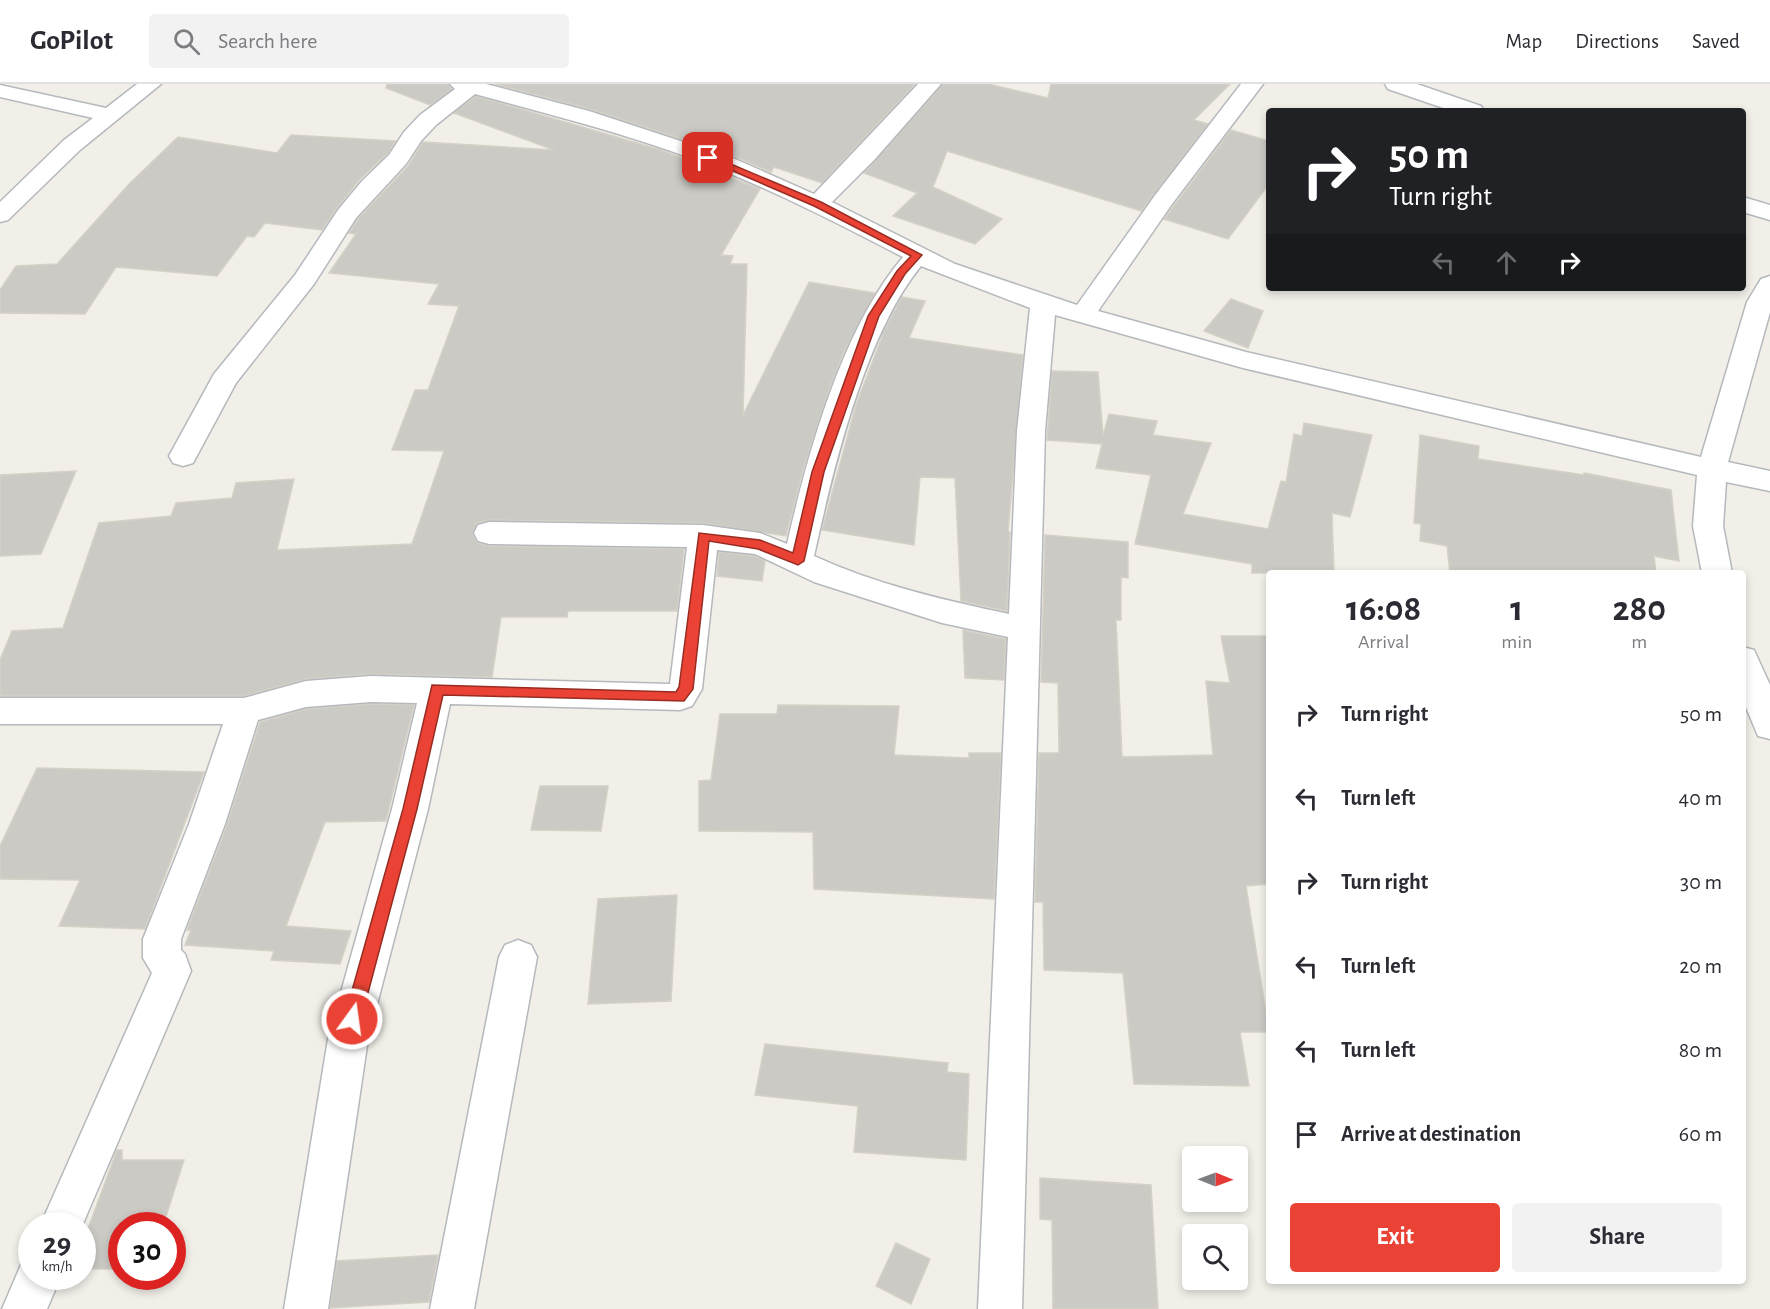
<!DOCTYPE html>
<html lang="en">
<head>
<meta charset="utf-8">
<style>
  :root { --surface:#fff; --page:#f2f2f3; --text:#2b2b33; --muted:#7c7c81; --line:#e1e1e2; --accent:#ea4335 }
  body { margin:0; font-family:"Alegreya Sans",sans-serif; background:var(--page); color:var(--text); height:100vh; display:flex; flex-direction:column; font-size:22px; white-space:nowrap }
  * { box-sizing:border-box; margin:0 }
  p { font-size:20px; color:var(--muted) }
  .icon { flex:none; width:33px; height:33px; fill:none; stroke:currentColor; stroke-width:2; stroke-linecap:round; stroke-linejoin:round }
  .map { position:relative; flex:1; overflow:hidden }
  .sheet { position:absolute; left:1266px; top:486px; width:480px; height:714px; display:flex; flex-direction:column; background:var(--surface); border-radius:6px; box-shadow:0 3px 9px #0003 }
  .sheet>* { flex:none }
  .guide { position:absolute; left:1266px; top:24px; width:480px; height:183px; border-radius:6px; box-shadow:0 3px 9px #0003; background:#202124; color:#fff; overflow:hidden }
  .needle { width:39px; rotate:91deg }
  .fabs { position:absolute; left:1182px; top:1062px; display:grid; gap:12px }
  .fabs a { display:grid; place-items:center; width:66px; height:66px; border-radius:6px; background:var(--surface); box-shadow:0 3px 9px #0003; font-size:30px }
  .speed { position:absolute; left:18px; top:1128px; display:flex; gap:12px; font-size:30px; font-weight:700; text-align:center }
  .speed>* { display:grid; place-content:center; width:78px; height:78px; border-radius:50%; background:var(--surface); box-shadow:0 3px 9px #0003; line-height:1 }
  .speed small { font-size:15px; font-weight:400 }
  .speed .limit { border:9px solid #d22; background:#fff; color:#111 }
  .pin { position:absolute; display:grid; place-items:center; width:51px; height:51px; color:#fff; margin:-26px; border-radius:12px; box-shadow:0 3px 9px #0006 }
  .me { position:absolute; width:66px; margin:-33px; rotate:14deg; stroke-linejoin:round; filter:drop-shadow(0 0 4px #0008) }
  .turn { display:flex; align-items:center; gap:21px; height:126px; padding:0 24px; font-size:27px }
  .turn .icon { width:78px; height:78px; stroke-width:2.5 }
  .turn b { display:block; font-size:42px; line-height:51px }
  .lanes { display:flex; align-items:center; height:57px; padding:0 24px; background:#0003; justify-content:center; gap:30px; direction:ltr }
  .lanes .off { opacity:.35 }
  .eta { display:flex; justify-content:space-evenly; align-items:center; height:102px; text-align:center }
  .eta b { font-size:36px; font-weight:600; line-height:42px }
  .button { display:flex; gap:12px; margin-top:auto; padding:12px 24px }
  .button a { flex:1; height:69px; border-radius:6px; background:var(--accent); color:#fff; font-size:24px; font-weight:600; line-height:69px; text-align:center }
  .button a+a { background:var(--page); color:var(--text) }
  ul { padding:0; list-style:none }
  li { display:flex; align-items:center; gap:18px; height:84px; padding:0 24px }
  li div { flex:1 }
  li b { display:block; font-size:22px }
  li em { font-style:normal }
  header { display:flex; align-items:center; gap:36px; box-sizing:border-box; height:84px; padding:0 30px; background:var(--surface); border-bottom:2px solid var(--line) }
  header strong { font-size:28px }
  nav { display:flex; gap:33px; margin-inline-start:auto; font-size:21px }
  .search { width:420px; height:54px; background:var(--page); display:flex; align-items:center; gap:15px; box-sizing:border-box; padding:0 21px; border-radius:6px; color:var(--muted); font-size:22px }
  .map>svg:first-child { display:block }
  .building { fill:#cccac5; stroke:#d6d1c6; stroke-width:1.5 }
  .lines { fill:none; stroke-linecap:round; stroke-linejoin:round }
  .minor-casing { stroke:#b5b8bc; stroke-width:3 }
  .minor { fill:#fff; fill-rule:evenodd }
  .route { fill:#ea4335; stroke:#982c22; stroke-width:1.5 }
</style>
</head>
<body>
<header>
<strong>GoPilot</strong>
<div class="search"><svg class="icon" aria-label="search" viewBox="0 0 24 24"><circle cx="10" cy="10" r="6"/><path d="M15 15l6 6"/></svg>Search here</div>
<nav><a>Map</a><a>Directions</a><a>Saved</a></nav>
</header>
<div class="map">
<svg width="1770" height="1225" viewBox="0 0 1770 1225">
  <rect width="100%" height="100%" fill="#f1efe8"/>
  <path class="building" d="M387,0H448L452,5L430,21L386,4Z
    M495,0H915L822,99L774,83L771,88L736,73L590,25Z
    M943,0H988L1048,14L1051,0H1230L1194,36L1208,40L1141,127L947,67L933,103L1002,135L975,160L893,132L917,109L864,89Z
    M476,12L661,66L760,105L721,171L733,172L730,180H747L743,331L809,198L875,209L843,270L828,308L803,386L786,452L703,439L489,436L477,439L472,450L477,459L489,462L684,465L677,527H568L567,533H501L492,593L371,590L306,595L244,612H0V576L12,547L63,544L99,439L171,432L176,419L232,414L236,399L294,395L277,466L412,460L444,367L392,366L415,306H428L459,222L428,220L439,200L329,189L356,150L349,149L358,135L408,82L423,58L554,66L454,29Z
    M1231,46L1269,57V100L1228,155L1164,135Z
    M291,51L396,57L387,70L360,95L336,125L322,146L265,139L254,153L247,152L217,192L116,183L85,230L0,229V206L16,182L57,180L130,99L178,53L277,69Z
    M902,213L925,217L909,254L1023,271L1008,448H1010L1007,527L961,517L955,394L920,393L914,461L822,446L856,321L885,245Z
    M1231,215L1263,227L1248,264L1204,247Z
    M1052,287L1098,288L1103,352L1109,330L1157,337L1153,351L1211,359L1183,430L1268,445L1281,397L1286,398L1294,350L1302,352L1304,339L1372,351L1350,433L1332,429L1334,489H1252V480L1135,460L1151,391L1096,384L1102,360L1047,356Z
    M1420,351L1479,362L1478,375L1584,391V389L1671,406L1679,477L1654,472L1656,489H1450L1447,462L1420,457L1421,440L1414,439Z
    M76,387L41,470L0,472V391Z
    M1045,451L1128,458V494L1121,493V536H1116L1122,673L1213,671L1206,597L1230,599L1221,552H1269V800L1246,802L1269,948H1240L1249,1002L1134,1000L1123,889L1044,886L1043,818H1035L1039,669H1059L1058,599L1041,598Z
    M719,468L754,472L765,477L762,497L717,492Z
    M963,546L1006,555L1004,596L965,594Z
    M371,620L414,621L386,737L325,738L286,842L351,847L340,880L271,876L274,867L185,861L191,846H187L227,741L260,638L306,625Z
    M778,621L899,622L894,671L969,674V669H1001L994,815L814,805L813,748L699,747V697L711,696L720,630H777Z
    M37,684L204,688L145,845L59,842L80,796L0,795V762Z
    M540,702H608L601,747L531,746Z
    M677,811L671,917L588,920L598,815Z
    M765,960L948,979L947,988L969,990L966,1076L854,1068L858,1022L755,1011Z
    M117,1066H122V1076H184L163,1142H122V1185H82V1161Z
    M1040,1094L1151,1101L1158,1225H1053L1052,1136L1040,1135Z
    M896,1159L930,1175L911,1220L876,1202Z
    M438,1171L429,1218L330,1224L337,1177Z"/>
  <g class="lines">
    <g class="minor-casing">
      <path id="minor" d="M137,0H161L80,66L8,136L0,138V118L64,56L93,34L0,13V1L106,24Z
        M450,0H486L589,27L735,75L814,110L918,0H941L875,75L832,118L955,180L1077,221L1156,110L1241,0H1263L1172,120L1098,227L1246,268L1701,373L1747,218L1761,195L1770,192V228L1728,378L1770,387V407L1726,398L1723,442L1732,489H1702L1693,442L1697,391L1243,284L1055,231L1045,347L1022,1225H978L1008,553L942,539L814,498L755,470L717,466L702,605L692,622L680,626L450,620L428,725L368,955L328,1225H284L328,955L392,725L417,619L371,618L306,623L258,636L225,740L181,855V866L185,870L191,887L82,1142H40L152,889L143,874V855L189,740L223,640H0V614H244L306,597L371,592L670,600L687,463L489,460L478,457L474,449L478,441L489,438L703,441L760,449L787,460C808,368 842,245 903,173C843,142 783,111 721,86C644,54 555,32 475,10L436,41L421,57L406,80L356,134L314,200L236,299L193,379L183,382L173,379L169,372L214,290L295,191L338,126L362,97L389,71L404,48L420,31L455,5ZM921,182L1030,224L1017,347L1009,530C943,516 875,500 814,472C833,386 865,250 921,182Z
        M1385,0H1417L1481,22L1484,27H1452L1388,5Z
        M1743,113L1770,121V136L1743,128Z
        M1743,563L1754,566L1770,601V655L1758,652L1743,616Z
        M518,856L531,861L537,873L474,1225H430L499,873L505,861Z
        M32,1173V1192H61L47,1225H2L23,1176Z"/>
    </g>
    <use href="#minor" class="minor"/>
  </g>
  <path class="route" d="M705,72H712L821,118L922,171L905,190L879,232L824,388L804,477L798,481L758,465L709,457L693,605L684,617L443,611L417,725L361,935L358,941L352,943L347,941L344,935L403,725L432,601L676,608L679,603L699,449L760,456L793,469L812,388L868,232L897,187L911,172L814,122L705,75Z"/>
</svg>
<div class="fabs">
<a><svg class="needle" viewBox="-14 -14 28 28"><path d="M0-13l5 13h-10z" fill="#e53935"/><path d="M0 13l5-13h-10z" fill="#7c7c81"/></svg></a>
<a><svg class="icon" aria-label="search" viewBox="0 0 24 24"><circle cx="10" cy="10" r="6"/><path d="M15 15l6 6"/></svg></a>
</div>
<div class="speed"><div>29<small>km/h</small></div><div class="limit">30</div></div>
<div class="pin" style="left:708px;top:74px;background:#d93025"><svg class="icon" aria-label="arrive" viewBox="0 0 24 24"><path d="M6 21V4h12l-3 4 3 4H6"/></svg></div>
<svg class="me" style="left:352px;top:935px" viewBox="-20 -20 40 40"><circle r="17" fill="#ea4335" stroke="#fff" stroke-width="3"/><path d="M0-11L8 9 0 5-8 9z" fill="#fff"/></svg>
<div class="guide">
<div class="turn"><svg class="icon" aria-label="right" viewBox="0 0 24 24"><path d="M7 20v-9h11M14 6l5 5-5 5"/></svg><div><b>50 m</b>Turn right</div></div>
<div class="lanes"><svg class="icon off" aria-label="left" viewBox="0 0 24 24"><path d="M17 20v-9H6M10 6l-5 5 5 5"/></svg><svg class="icon off" aria-label="ahead" viewBox="0 0 24 24"><path d="M12 20V5M6 11l6-6 6 6"/></svg><svg class="icon" aria-label="right" viewBox="0 0 24 24"><path d="M7 20v-9h11M14 6l5 5-5 5"/></svg></div>
</div>
<section class="sheet">
<div class="eta">
<div><b>16:08</b><p>Arrival</p></div>
<div><b>1</b><p>min</p></div>
<div><b>280</b><p>m</p></div>
</div>
<ul>
<li><svg class="icon" aria-label="right" viewBox="0 0 24 24"><path d="M7 20v-9h11M14 6l5 5-5 5"/></svg><div><b>Turn right</b></div><em>50 m</em></li>
<li><svg class="icon" aria-label="left" viewBox="0 0 24 24"><path d="M17 20v-9H6M10 6l-5 5 5 5"/></svg><div><b>Turn left</b></div><em>40 m</em></li>
<li><svg class="icon" aria-label="right" viewBox="0 0 24 24"><path d="M7 20v-9h11M14 6l5 5-5 5"/></svg><div><b>Turn right</b></div><em>30 m</em></li>
<li><svg class="icon" aria-label="left" viewBox="0 0 24 24"><path d="M17 20v-9H6M10 6l-5 5 5 5"/></svg><div><b>Turn left</b></div><em>20 m</em></li>
<li><svg class="icon" aria-label="left" viewBox="0 0 24 24"><path d="M17 20v-9H6M10 6l-5 5 5 5"/></svg><div><b>Turn left</b></div><em>80 m</em></li>
<li><svg class="icon" aria-label="arrive" viewBox="0 0 24 24"><path d="M6 21V4h12l-3 4 3 4H6"/></svg><div><b>Arrive at destination</b></div><em>60 m</em></li>
</ul>
<div class="button"><a>Exit</a><a>Share</a></div>
</section>
</div>
</body>
</html>
